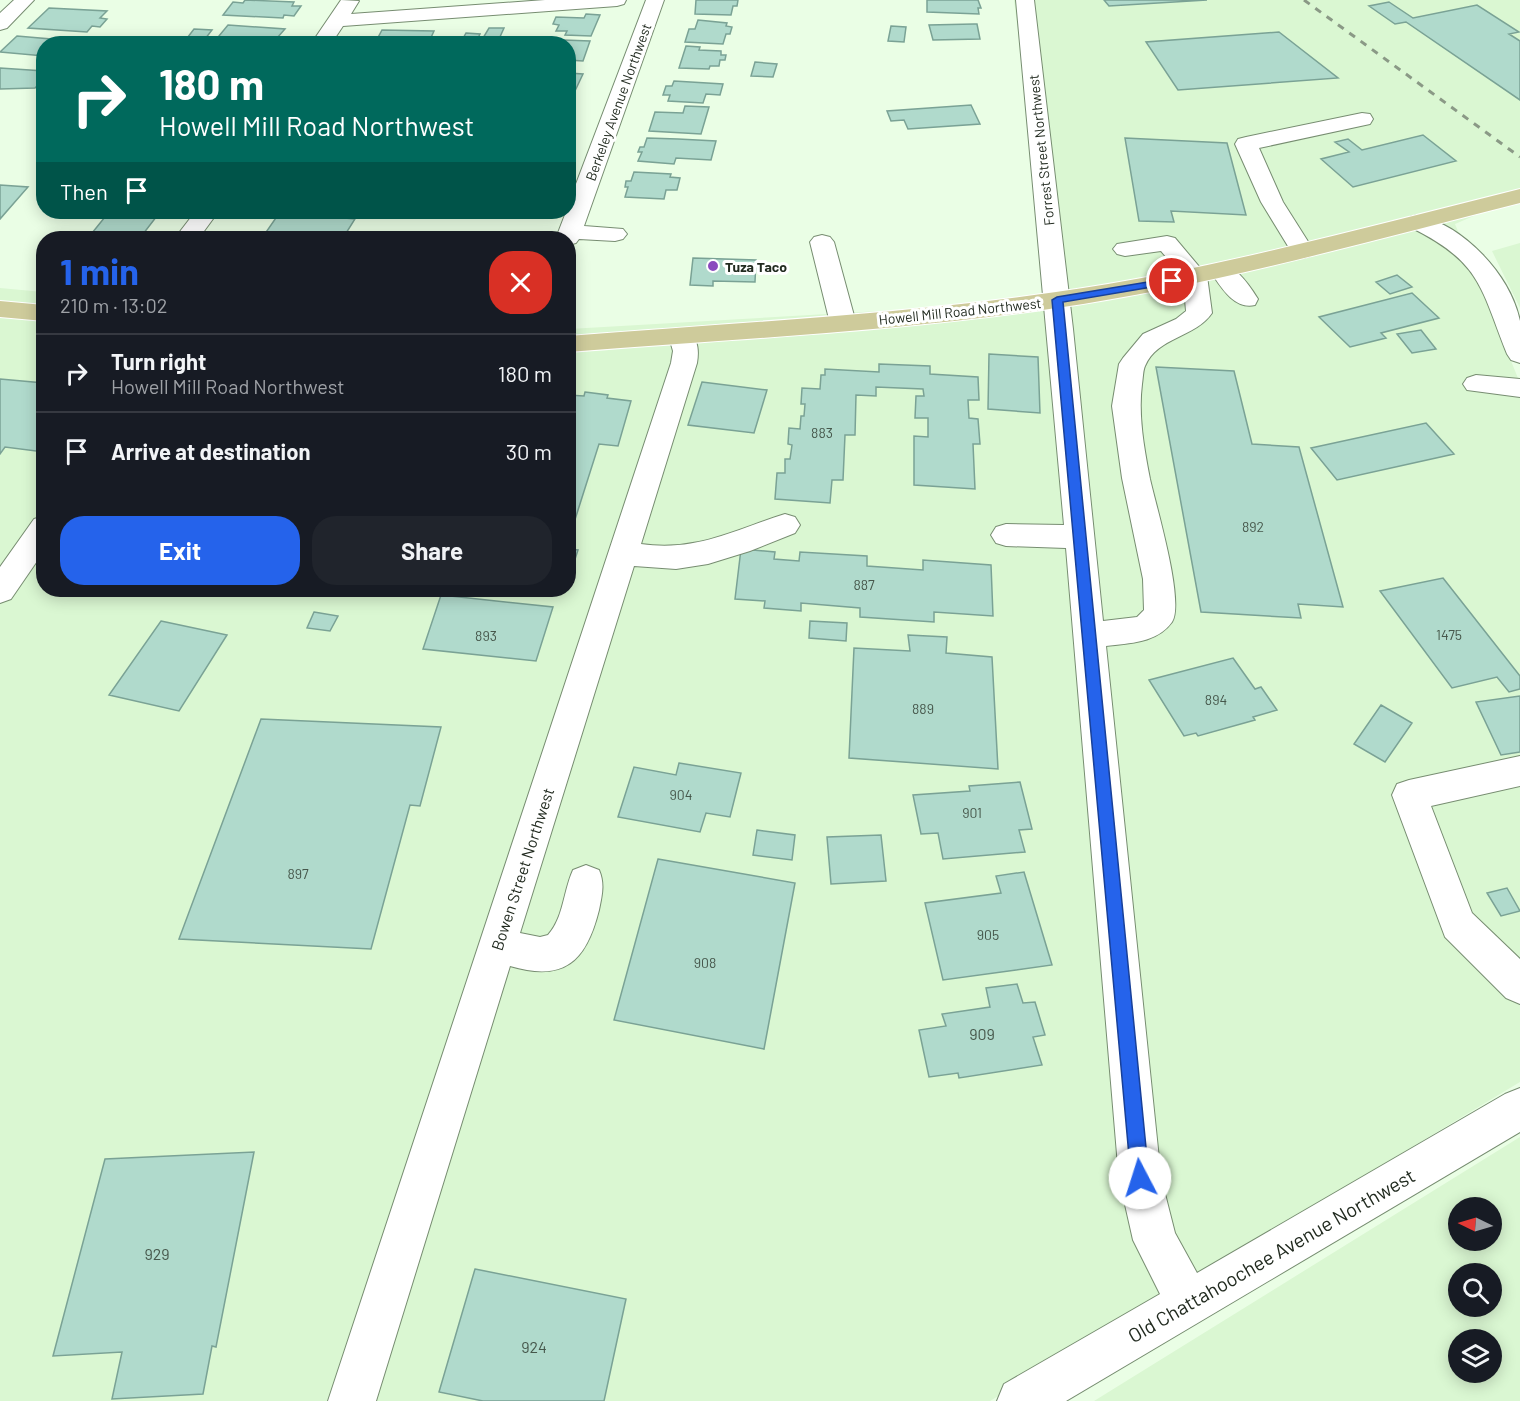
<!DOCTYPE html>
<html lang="en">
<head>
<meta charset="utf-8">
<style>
  :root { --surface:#171b24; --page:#20242c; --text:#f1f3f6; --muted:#9ea1a6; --line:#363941; --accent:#2563eb }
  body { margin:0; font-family:Barlow,sans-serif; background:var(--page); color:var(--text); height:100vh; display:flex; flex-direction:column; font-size:22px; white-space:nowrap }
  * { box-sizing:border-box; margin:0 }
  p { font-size:20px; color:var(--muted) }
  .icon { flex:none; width:33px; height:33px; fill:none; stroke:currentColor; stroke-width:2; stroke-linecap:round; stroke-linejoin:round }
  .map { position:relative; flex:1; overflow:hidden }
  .details { position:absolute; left:36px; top:231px; width:540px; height:366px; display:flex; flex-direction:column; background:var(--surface); border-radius:24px; box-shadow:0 3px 15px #0003 }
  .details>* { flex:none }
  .hud { position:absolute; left:36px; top:36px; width:540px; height:183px; border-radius:24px; box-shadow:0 3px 15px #0003; background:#00695c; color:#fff; overflow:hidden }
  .needle { width:39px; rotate:275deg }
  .buttons { position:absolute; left:1448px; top:1197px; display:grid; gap:12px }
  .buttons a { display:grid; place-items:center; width:54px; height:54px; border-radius:50%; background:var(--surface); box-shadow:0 3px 15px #0003; font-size:30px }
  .pin { position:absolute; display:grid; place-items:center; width:51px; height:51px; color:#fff; margin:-26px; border:3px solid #fff; border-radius:50%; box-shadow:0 2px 6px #0007 }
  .me { position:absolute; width:66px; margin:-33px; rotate:355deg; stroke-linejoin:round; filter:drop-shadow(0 0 4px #0008) }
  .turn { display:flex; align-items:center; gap:21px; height:126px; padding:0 24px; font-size:27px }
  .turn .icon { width:78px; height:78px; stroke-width:2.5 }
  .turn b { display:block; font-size:42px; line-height:51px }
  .then { display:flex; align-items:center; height:57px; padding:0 24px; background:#0003; gap:12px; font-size:22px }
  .round { display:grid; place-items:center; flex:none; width:63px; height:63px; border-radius:24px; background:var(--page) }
  .overview { display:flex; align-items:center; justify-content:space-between; height:102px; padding:0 24px }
  h1 { font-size:36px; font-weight:700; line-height:45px; color:var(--accent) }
  .cta { display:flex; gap:12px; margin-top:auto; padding:12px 24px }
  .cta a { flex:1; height:69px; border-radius:24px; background:var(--accent); color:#fff; font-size:24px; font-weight:700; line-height:69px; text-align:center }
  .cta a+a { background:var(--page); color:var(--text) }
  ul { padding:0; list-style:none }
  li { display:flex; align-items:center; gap:18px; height:78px; padding:0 24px; border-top:2px solid var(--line) }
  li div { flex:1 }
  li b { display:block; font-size:22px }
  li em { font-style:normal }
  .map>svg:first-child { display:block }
  .built { fill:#daf7d2; fill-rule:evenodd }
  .building { fill:#b0dacc; stroke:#7aa295; stroke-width:1.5 }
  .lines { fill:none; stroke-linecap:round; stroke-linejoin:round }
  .minor-casing { stroke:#778d71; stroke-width:2 }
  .major-casing { stroke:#fff; stroke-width:2 }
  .minor { fill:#fff; fill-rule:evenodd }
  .major { fill:#cecb9b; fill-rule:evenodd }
  .rail { stroke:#8a9986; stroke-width:3; stroke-dasharray:7 7; stroke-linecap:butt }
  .route { fill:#2563eb; stroke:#184099; stroke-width:1.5 }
  .poi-dot { fill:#8b49be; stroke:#fff; stroke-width:2 }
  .labels { text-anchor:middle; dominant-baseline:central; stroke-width:6; stroke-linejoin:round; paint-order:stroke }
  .far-street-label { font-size:14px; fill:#222b20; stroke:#fff }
  .far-poi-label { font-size:14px; font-weight:bold; fill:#222b20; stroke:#fff; text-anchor:start }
  .number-label { font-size:14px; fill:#46574b }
  .street-label { font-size:16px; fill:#222b20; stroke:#fff }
  .near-number-label { font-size:16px; fill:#46574b }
  .near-street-label { font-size:20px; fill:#222b20; stroke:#fff }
</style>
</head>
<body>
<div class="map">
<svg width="1520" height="1401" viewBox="0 0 1520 1401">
  <rect width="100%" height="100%" fill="#eafee5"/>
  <path class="built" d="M1014,0H1520V196L1455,224L1520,383V1082L990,1401H0V288L43,292L44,590H568L569,329L1052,301Z
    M1520,243V308L1492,251Z
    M1520,1137V1401H1094ZM1458,1208H1491V1240H1458ZM1458,1274H1491V1306H1458ZM1458,1340H1491V1372H1458Z"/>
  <path class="building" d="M245,0L294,2L292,6H301L294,16L284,15L283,18L223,15L233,2L243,3Z
    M696,0H738L737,6H733L731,15L695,14Z
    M927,0H978L981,8H978L979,14L927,12Z
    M1104,0H1207L1109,6Z
    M1389,2L1413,18L1477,5L1519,32L1509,34L1520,41V100L1406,22L1395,24L1369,6Z
    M49,8L107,11L100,18L107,19L100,27L92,26L87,32L28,28Z
    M586,14L600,15L591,36L565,35L567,31H556L559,25L553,24L556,17L584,18Z
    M698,20L727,23L726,26L732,27L730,34H726L723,44L685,42L689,29H695Z
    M974,24H977L980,39L933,40L929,25Z
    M228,25L285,29L277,38H270L265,44L214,42Z
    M891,26L906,27L904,42L888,41Z
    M489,28H504L499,39L483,38Z
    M194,29L212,30L202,43L184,42Z
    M382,30L434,31L428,44H366L375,43Z
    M1279,32L1338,78L1178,90L1146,42Z
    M466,33L480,34L475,44H460Z
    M17,36L62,40L59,44H44V56L0,52Z
    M563,40L590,41L583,61L568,60V44H562Z
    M686,46L700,47L699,50L721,51V55H726L725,60H720L719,66H710L709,69L679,68Z
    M755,62L777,64L773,77L751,76Z
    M0,68L44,71V84H39L35,88L0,89Z
    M568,73L583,74L574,93L568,92Z
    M674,81L723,84L720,95L706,94L703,103L668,101L670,95H663L666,86H672Z
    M971,105L980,124L908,129L904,120L891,121L887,111Z
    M685,106L709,107L701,134L649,131L655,112L683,113Z
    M1423,135L1456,161L1353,187L1321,159L1349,152L1335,142L1348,139L1362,150Z
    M647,138L678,139L716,141L711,160L676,158L674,164L638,161L642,152H638L640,147H644Z
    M1125,138L1227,143L1246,215L1171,211L1174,222L1139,221Z
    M634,172L671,174L670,177L680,178L677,190H666L664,199L625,197L628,187H625L626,181H631Z
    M0,185L28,187L0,219Z
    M109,212H160L140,238H88Z
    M280,212L355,219L343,238H262Z
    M693,258L756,260L755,282L713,281V286L690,285Z
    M1397,275L1412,287L1390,294L1376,282Z
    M1412,293L1439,318L1381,333L1386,338L1350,347L1319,317Z
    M1421,330L1436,349L1412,353L1397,334Z
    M989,354L1038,357L1040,413L988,409Z
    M879,364L930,366V374L978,377L979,400H968L969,418L978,419L980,444H973L975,489L914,485V436L928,437V418H915L916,396H924L923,389L876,387V396L856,395L855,435H845L843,480H832L830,503L775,499L777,473H785V459H790L792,445L788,444L789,428L800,429L801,416H804L805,404H801L802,388L820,389L821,375H825V369L879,372Z
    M1156,367L1234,371L1252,444L1299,447L1343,607L1298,604L1301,618L1201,612Z
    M0,379L44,383V442L36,451L5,447L0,454Z
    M702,382L767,390L754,433L688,425Z
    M585,392L608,395L607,398L631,401L618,446L599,444L572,529L568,528V395L584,396Z
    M1426,423L1454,454L1337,480L1311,448Z
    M568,549L578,550L569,578H568Z
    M741,549L775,552L774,559L799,561L800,552L867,556V566L923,570V560L991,565L993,616L934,612V622L860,617V608L801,603V611L764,608L765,601L735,599Z
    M1443,578L1520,676V689L1509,692L1497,677L1452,688L1380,591Z
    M441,595L553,607L536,661L423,649Z
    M314,612L338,616L330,631L307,628Z
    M161,621L227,635L179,711L109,695Z
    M810,621L847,623L846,641L809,638Z
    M908,635L947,637L946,653L992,657L998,769L849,758L854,648L910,651Z
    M1233,658L1255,689L1261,687L1277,710L1253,717L1255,720L1198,736L1196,733L1184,736L1149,680Z
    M1520,696V752L1501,755L1476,702Z
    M1381,705L1412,723L1385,762L1354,744Z
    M261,719L441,727L420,806L410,805L371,949L179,939Z
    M679,763L741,773L730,817L706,813L700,832L618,817L634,767L676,775Z
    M1020,782L1032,829L1019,830L1025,852L943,859L938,833L921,834L913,795L970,791L969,786Z
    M757,830L795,835L792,860L753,855Z
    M881,835L886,881L831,884L827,837Z
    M658,859L795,883L764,1049L614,1020Z
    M1024,872L1052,965L943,980L925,903L1001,893L996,876Z
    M1507,888L1520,911L1501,916L1487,893Z
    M1017,984L1023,1003L1035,1002L1045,1035L1033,1037L1042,1065L959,1078L958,1073L929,1077L919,1030L946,1026L942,1014L990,1007L986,988Z
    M254,1152L216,1347L212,1346L203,1394L112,1399L122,1352L53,1356L105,1159Z
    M475,1269L626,1299L604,1401H483L439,1392Z"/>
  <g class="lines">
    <g class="minor-casing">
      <path id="minor" d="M14,0H34L7,28L0,30V13Z
        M341,0L359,1L351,14L545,0H626L624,4L617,6L343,26L331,44H311Z
        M646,0H664L584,226L623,229L627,234L623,239L615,241L579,239L576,243L568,245V238H556L566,212H568V205Z
        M1016,0H1034L1073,329L1103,621L1137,617L1144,610L1143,579L1122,478L1112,406L1119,364L1123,358L1143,334L1176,319L1186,311L1183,277L1161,251L1125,256L1117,254L1113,249L1117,244L1167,236L1175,238L1207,276L1212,313C1195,338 1157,337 1145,366C1143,370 1143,378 1142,384C1138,415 1144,448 1150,479C1156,506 1185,602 1172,622C1157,643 1130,643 1106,646L1161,1178L1175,1233L1197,1273L1505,1094L1520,1088V1132L1066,1401H997L1004,1384L1160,1294L1133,1240L1119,1178L1066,548L1006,546L996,543L991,535L996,527L1006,524L1064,525Z
        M1362,113L1370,114L1373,119L1370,124L1259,148L1283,202L1314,251L1310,256L1302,258L1294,256L1261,202L1235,144L1238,139L1246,137Z
        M195,212H218L199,238H175Z
        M1418,215C1464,226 1510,274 1520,321C1520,333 1520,349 1520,363L1511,360L1507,354C1480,286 1481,262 1410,227L1406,222L1410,217Z
        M822,235L830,237L834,242L856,323L852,329L843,331L834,329L830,323L810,242L814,237Z
        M1222,264C1237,267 1250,286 1258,299L1255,305C1234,310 1221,287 1210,271L1213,266Z
        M682,329L691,331C698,342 699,351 697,363L641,544C697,552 734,530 785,514L795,517L800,525L795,533L750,551L708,564L676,569L634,566L520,933L540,937L548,935C564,917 563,892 573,870L586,865L599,870C605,884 602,895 599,910C586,962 564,982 510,966L376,1401H328L671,363L673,351L669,337L673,331Z
        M1476,375L1520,379V397L1467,390L1463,384L1467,378Z
        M44,516V551L11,599L0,603V567L34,519Z
        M1520,756V786L1431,806L1472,913L1520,959V1004L1506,998L1445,937L1392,795L1397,784L1409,780Z"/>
    </g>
    <g class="major-casing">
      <path id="major" d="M1520,189V203C1366,242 1214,285 1056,308C895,332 731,339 568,352V336C731,323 895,315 1056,292C1214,270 1366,227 1520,189Z
        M0,301L44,305V321L0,317Z"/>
    </g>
    <use href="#minor" class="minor"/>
    <use href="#major" class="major"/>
    <path class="rail" d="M1304,0L1520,157"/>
  </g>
  <path class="route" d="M1172,278H1175V283L1063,302L1149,1178L1146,1184L1140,1187L1133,1184L1131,1178L1052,300L1057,297Z"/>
  <circle class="poi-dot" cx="713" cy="266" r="6"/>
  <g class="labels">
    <g class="far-street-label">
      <text transform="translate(618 102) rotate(-70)">Berkeley Avenue Northwest</text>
      <text transform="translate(1041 150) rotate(-96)">Forrest Street Northwest</text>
      <text transform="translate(960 311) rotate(-6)">Howell Mill Road Northwest</text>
    </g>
    <g class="far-poi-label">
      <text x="725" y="266">Tuza Taco</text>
    </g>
    <g class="number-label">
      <text x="822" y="432">883</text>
      <text x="1253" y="526">892</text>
      <text x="864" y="584">887</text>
      <text x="1449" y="634">1475</text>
      <text x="486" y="635">893</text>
      <text x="1216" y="699">894</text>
      <text x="923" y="708">889</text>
      <text x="681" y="794">904</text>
      <text x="972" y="812">901</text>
      <text x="298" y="873">897</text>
      <text x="988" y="934">905</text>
      <text x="705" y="962">908</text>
    </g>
    <g class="street-label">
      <text transform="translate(522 869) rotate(-72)">Bowen Street Northwest</text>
    </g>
    <g class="near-number-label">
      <text x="982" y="1033">909</text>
      <text x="157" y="1253">929</text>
      <text x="534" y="1346">924</text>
    </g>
    <g class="near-street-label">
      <text transform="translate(1271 1255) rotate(-30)">Old Chattahoochee Avenue Northwest</text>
    </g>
  </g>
</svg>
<div class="buttons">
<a><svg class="needle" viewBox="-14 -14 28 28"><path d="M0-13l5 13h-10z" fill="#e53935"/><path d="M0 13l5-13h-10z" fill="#9ea1a6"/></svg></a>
<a><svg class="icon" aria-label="search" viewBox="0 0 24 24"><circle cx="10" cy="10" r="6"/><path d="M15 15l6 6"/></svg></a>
<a><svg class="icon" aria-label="layers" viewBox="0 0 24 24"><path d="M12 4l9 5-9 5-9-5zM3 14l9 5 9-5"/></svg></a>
</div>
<div class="pin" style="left:1172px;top:281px;background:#d93025"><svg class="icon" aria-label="arrive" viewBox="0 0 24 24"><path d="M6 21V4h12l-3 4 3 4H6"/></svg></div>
<svg class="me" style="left:1140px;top:1178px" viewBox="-20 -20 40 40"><circle r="19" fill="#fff"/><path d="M0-13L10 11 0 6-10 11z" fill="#2563eb"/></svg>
<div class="hud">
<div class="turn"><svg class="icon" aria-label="right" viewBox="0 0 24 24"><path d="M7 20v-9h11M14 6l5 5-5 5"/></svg><div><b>180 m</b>Howell Mill Road Northwest</div></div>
<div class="then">Then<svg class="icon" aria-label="arrive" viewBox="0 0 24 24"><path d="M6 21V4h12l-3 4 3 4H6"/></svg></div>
</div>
<section class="details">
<div class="overview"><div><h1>1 min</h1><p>210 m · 13:02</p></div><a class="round" style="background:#d93025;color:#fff"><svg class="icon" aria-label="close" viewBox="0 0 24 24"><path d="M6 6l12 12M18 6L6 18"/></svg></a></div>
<ul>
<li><svg class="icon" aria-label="right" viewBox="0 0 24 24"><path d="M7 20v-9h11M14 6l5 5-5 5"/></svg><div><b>Turn right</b><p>Howell Mill Road Northwest</p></div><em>180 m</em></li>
<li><svg class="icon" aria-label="arrive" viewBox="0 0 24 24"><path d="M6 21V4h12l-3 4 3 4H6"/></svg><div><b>Arrive at destination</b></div><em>30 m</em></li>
</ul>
<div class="cta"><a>Exit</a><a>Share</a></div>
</section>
</div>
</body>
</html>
